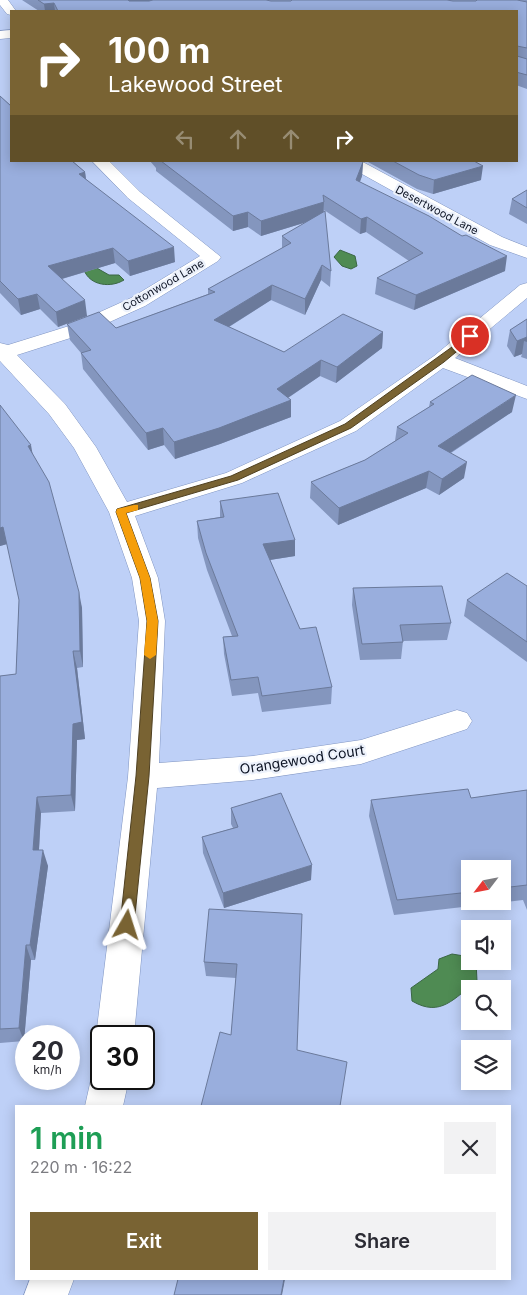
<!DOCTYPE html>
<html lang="en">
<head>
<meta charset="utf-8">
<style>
  :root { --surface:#fff; --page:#f2f2f3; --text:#2b2b33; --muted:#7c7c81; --accent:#796333 }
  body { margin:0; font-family:Inter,sans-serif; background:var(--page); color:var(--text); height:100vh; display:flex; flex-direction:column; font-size:19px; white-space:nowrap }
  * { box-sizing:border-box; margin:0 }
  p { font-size:16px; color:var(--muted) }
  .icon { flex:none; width:28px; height:28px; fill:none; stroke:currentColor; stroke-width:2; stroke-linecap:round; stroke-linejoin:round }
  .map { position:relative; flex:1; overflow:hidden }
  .drawer { position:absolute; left:15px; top:1105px; width:496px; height:175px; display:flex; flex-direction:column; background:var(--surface); border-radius:0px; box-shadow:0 2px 12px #0003 }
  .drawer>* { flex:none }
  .banner { position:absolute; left:10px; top:10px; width:508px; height:152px; border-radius:0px; box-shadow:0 2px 12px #0003; background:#796333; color:#fff; overflow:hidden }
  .needle { width:32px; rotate:238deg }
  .controls { position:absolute; left:461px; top:860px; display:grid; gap:10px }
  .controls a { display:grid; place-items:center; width:50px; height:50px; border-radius:0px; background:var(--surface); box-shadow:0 2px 12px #0003; font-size:25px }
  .speed { position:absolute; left:15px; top:1025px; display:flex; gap:10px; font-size:25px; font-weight:700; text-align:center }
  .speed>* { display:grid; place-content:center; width:65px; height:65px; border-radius:50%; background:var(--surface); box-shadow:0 2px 12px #0003; line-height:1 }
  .speed small { font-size:12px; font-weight:400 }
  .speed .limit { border:2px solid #111; border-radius:8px; background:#fff; color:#111 }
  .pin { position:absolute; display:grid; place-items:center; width:42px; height:42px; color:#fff; margin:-21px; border:2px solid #fff; border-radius:50%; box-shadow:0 1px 5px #0007 }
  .me { position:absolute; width:55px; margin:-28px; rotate:6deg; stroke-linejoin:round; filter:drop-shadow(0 0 4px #0008) }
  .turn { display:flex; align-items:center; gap:18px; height:105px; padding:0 15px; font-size:22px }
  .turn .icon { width:65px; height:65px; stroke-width:2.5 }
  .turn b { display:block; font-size:35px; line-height:42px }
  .lanes { display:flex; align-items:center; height:48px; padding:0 15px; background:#0003; justify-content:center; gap:25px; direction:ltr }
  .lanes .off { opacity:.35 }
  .round { display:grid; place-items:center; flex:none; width:52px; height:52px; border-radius:0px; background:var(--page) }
  .head { display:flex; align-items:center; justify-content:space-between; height:85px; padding:0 15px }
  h1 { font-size:30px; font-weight:600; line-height:38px; color:#1e9e55 }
  .cta { display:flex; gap:10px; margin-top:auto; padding:10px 15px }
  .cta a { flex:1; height:58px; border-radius:0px; background:var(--accent); color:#fff; font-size:20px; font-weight:600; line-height:58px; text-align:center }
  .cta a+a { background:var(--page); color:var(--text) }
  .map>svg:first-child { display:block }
  .water { fill:#4f8b53; stroke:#3b6745 }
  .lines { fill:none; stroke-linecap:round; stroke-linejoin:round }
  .minor-casing { stroke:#7f94c1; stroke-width:1 }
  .minor { fill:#fff; fill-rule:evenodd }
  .wall { fill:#8496be; fill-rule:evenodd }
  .shaded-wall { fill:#6b7a9b }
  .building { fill:#99aedd; stroke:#6b7a9b }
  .route { fill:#796333; stroke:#4f4021 }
  .slow { fill:#f59e0b }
  .labels { text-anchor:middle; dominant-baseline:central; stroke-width:4.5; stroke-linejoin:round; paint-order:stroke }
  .far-street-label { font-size:11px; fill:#0b1223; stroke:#ecf1fb }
  .street-label { font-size:14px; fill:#0b1223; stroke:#ecf1fb }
</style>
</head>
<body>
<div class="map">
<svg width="527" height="1295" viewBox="0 0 527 1295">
  <rect width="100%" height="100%" fill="#bed0f7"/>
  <path class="water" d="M340,250L355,256L357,266L351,269L342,266L334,257Z
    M95,267L109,275H119L124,280C111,288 90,286 84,270Z
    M452,954L470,957V961H476L477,981C454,998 441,1018 412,1001L411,988L438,969L439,959Z"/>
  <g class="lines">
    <g class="minor-casing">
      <path id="minor" d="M0,0H8L16,11H11V15L7,14L0,5Z
        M11,30V38L0,39V31Z
        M92,161H109L140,192L221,257L218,261L145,306L83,334L17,355L65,404L96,447L127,502L226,473L340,421L434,356L520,285L527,283V298L455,358L527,386V399L443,368L356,431L242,483L135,516L158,578L165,621L159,763L253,756L361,740L457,710L467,713L472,721L467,729L361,764L253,780L157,788L134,1036H101V1048L96,1036L128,777L139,621L132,578L109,512L74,448L49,414L0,361V343L8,345L69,326L131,298L200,256L128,198Z
        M341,161H361L502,237L527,247V258L490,245L344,164Z
        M101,1064V1079H129L123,1106H85L91,1079L96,1065Z
        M30,1279H74L68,1295H24Z"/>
    </g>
    <use href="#minor" class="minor"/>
  </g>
  <path class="wall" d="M22,0H527V89L516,85V11H39Z
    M0,96L85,172L86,179L175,262L130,276L115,263L62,279L87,316L58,327L40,309L21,315L0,293Z
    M150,161H362L363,162L362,176L360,182L505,271L414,310L375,294L377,278L409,261L366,232L360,234L324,210L331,271L330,287L321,280L305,315L271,300L229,327L284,352L383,332L382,348L336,383L320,376L288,398L291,417L220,444L175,459L164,445L148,450L83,369L81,353L70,340L67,324L116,328L208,294V289L282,248V236L307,222L261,236L248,227L233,231L156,171V168Z
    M368,161H474L481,180L433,194L417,189L368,162Z
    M527,190V224L509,214L512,199Z
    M527,319V359L521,357L522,354L514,357L507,346L510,330Z
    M430,402L512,412L451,453L464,478L439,495L426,488L338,525L310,498L311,482L365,460L395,441L397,427L429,407Z
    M0,405L33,456L82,608L83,667L77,668L85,739L77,740L75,811L41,813L39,850L48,866L35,960H31L24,1041L0,1043V676L16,674L19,600L7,544L0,546Z
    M220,501L295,540V556L270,560L300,629L332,687L331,704L262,712L258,693L232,696L224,654L223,637L232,636L207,570L198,538L197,521L220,517Z
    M527,586V662L464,616L467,600Z
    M353,588L451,623L447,640L403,641L401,659L360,660L352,605Z
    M527,790V910L523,900L394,915L369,816L371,800L471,798ZM470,869H502V901H470Z
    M231,808L311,880L224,908L203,853L202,837L233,828L231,824Z
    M302,914L231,1035L236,978L206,976L204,962Z"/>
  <path class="shaded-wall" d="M127,0H158L132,7Z
    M54,3L55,11H45L44,4Z
    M363,162L362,176L355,194L356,180Z
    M483,166L481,180L433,194L434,180Z
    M85,172L87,187L79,174Z
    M324,202L323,217L261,236V221Z
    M248,212V227L233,231V216Z
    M367,217L366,232L360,234L361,219Z
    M174,247L175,262L130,276L128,261Z
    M113,248L115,263L51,282L48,266Z
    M507,256L505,271L414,310L416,295Z
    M322,265L321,280L305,315V299Z
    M272,285L271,300L214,336V320Z
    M37,294L40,309L21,315L18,299Z
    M85,300L87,316L58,327L56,312Z
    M383,332L382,348L336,383L337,367Z
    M527,337V342L524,341L522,354L514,357L517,341Z
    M321,360L320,376L277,405V389Z
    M516,395L512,412L436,462L438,446Z
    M291,400V417L220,444L175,459L174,442Z
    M163,428L164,445L148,450L146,433Z
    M31,445L34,462L28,446Z
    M467,462L464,478L439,495L442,479Z
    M429,471L426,488L338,525L339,508Z
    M3,527L7,544L0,546V528Z
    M295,540V556L263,561V544Z
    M79,592L82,608L83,667L80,651Z
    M73,651L77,668L85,739L77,740L75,811L71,795Z
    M37,797L41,813L38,866L33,850Z
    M43,850L48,866L35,960L30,945Z
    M312,865L311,880L224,908L223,893Z
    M26,945L31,960L24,1041L19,1028Z
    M284,1279H285L282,1295H281Z"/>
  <path class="building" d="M38,0H128L129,1H149L153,0H266L271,1H291L292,0H447L453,1H476L477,0H517L527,2V48L517,46V56L527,59V75L516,72V11H58L54,3L44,4Z
    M0,96L11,106V161H72L85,172L79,174L174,247L128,261L113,248L48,266L85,300L56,312L37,294L18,299L0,281Z
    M161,161H362L363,162L356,180L429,216L462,236L466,235L507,256L416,295L377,278L423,253L367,217L361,219L323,195L324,202L261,221L248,212L233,216Z
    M393,161H474L483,166L434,180L419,175Z
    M527,190V208L512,199Z
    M325,211L331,271L322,265L305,299L272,285L214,320L284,352L343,314L383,332L337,367L321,360L277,389L291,400L219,428L174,442L163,428L146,433L81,353L91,350L67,324L99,312L116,328L215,292L208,289L291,243L282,236Z
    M527,319V337L517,341L510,330Z
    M472,375L516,395L438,446L467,462L442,479L429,471L339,508L311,482L365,460L408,433L397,427L434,404L430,402Z
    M0,405L31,445L28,446L49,482L79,592L80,651H73L82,722L73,724L71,795L37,797L33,850H43L30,945H26L19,1028L0,1029V676L16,674L19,600L3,527L0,528Z
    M278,493L295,540L263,544L300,629L316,627L332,687L262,696L258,677L231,680L223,637L238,636L206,553L197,521L224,517L220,501Z
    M507,573L527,586V642L467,600Z
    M442,586L451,623L400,625L403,642L362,644L353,588Z
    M468,789L471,798L527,790V885L502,888V869H470V892L397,900L371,800Z
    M281,793L312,865L223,893L202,837L238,827L231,808Z
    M209,909L302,914L297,1050L347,1062L340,1106H201L220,1032L231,1035L237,964L204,962Z
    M178,1279H284L281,1295H174Z"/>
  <path class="route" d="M470,334L473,335V338L444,362L351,428L238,480L126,513L150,578L158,621L149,776L134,925L132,930L127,932L122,930L120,925L136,776L147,621L140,578L116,512L117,509L231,476L345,424Z"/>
  <path class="slow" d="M134,505H138V510L126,513L150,578L158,621L156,655L150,659L144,655L147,621L140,578L116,512L117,509Z"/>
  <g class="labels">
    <g class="far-street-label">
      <text transform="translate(437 210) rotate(28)">Desertwood Lane</text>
      <text transform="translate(163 285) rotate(-30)">Cottonwood Lane</text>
    </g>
    <g class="street-label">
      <text transform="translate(302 759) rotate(-9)">Orangewood Court</text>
    </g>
  </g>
</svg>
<div class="controls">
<a><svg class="needle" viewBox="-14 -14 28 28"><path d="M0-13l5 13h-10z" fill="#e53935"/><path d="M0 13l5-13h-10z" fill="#7c7c81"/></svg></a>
<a><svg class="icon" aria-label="sound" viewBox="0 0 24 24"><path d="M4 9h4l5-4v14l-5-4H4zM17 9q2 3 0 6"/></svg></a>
<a><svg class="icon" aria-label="search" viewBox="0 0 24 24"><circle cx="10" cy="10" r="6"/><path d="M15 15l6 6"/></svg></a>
<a><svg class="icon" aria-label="layers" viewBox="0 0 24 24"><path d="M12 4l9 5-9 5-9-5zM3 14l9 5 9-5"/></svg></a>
</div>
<div class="speed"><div>20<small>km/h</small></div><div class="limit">30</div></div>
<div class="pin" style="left:470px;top:336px;background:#d93025"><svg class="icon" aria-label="arrive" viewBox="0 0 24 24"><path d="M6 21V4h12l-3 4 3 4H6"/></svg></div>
<svg class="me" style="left:127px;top:925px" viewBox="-20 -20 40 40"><path d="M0-17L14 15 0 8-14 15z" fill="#796333" stroke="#fff" stroke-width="4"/></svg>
<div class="banner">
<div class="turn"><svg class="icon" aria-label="right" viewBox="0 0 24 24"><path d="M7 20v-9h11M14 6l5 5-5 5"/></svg><div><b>100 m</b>Lakewood Street</div></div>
<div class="lanes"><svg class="icon off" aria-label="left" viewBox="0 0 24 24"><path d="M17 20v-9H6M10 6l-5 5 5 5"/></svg><svg class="icon off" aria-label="ahead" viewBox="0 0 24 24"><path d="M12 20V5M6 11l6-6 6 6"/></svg><svg class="icon off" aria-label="ahead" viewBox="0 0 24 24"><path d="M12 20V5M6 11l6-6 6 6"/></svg><svg class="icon" aria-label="right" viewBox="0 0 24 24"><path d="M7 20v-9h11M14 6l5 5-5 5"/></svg></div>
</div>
<section class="drawer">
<div class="head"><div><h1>1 min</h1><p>220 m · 16:22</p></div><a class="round"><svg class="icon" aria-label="close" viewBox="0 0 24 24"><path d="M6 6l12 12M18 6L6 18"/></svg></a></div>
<div class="cta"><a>Exit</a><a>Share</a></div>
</section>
</div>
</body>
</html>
